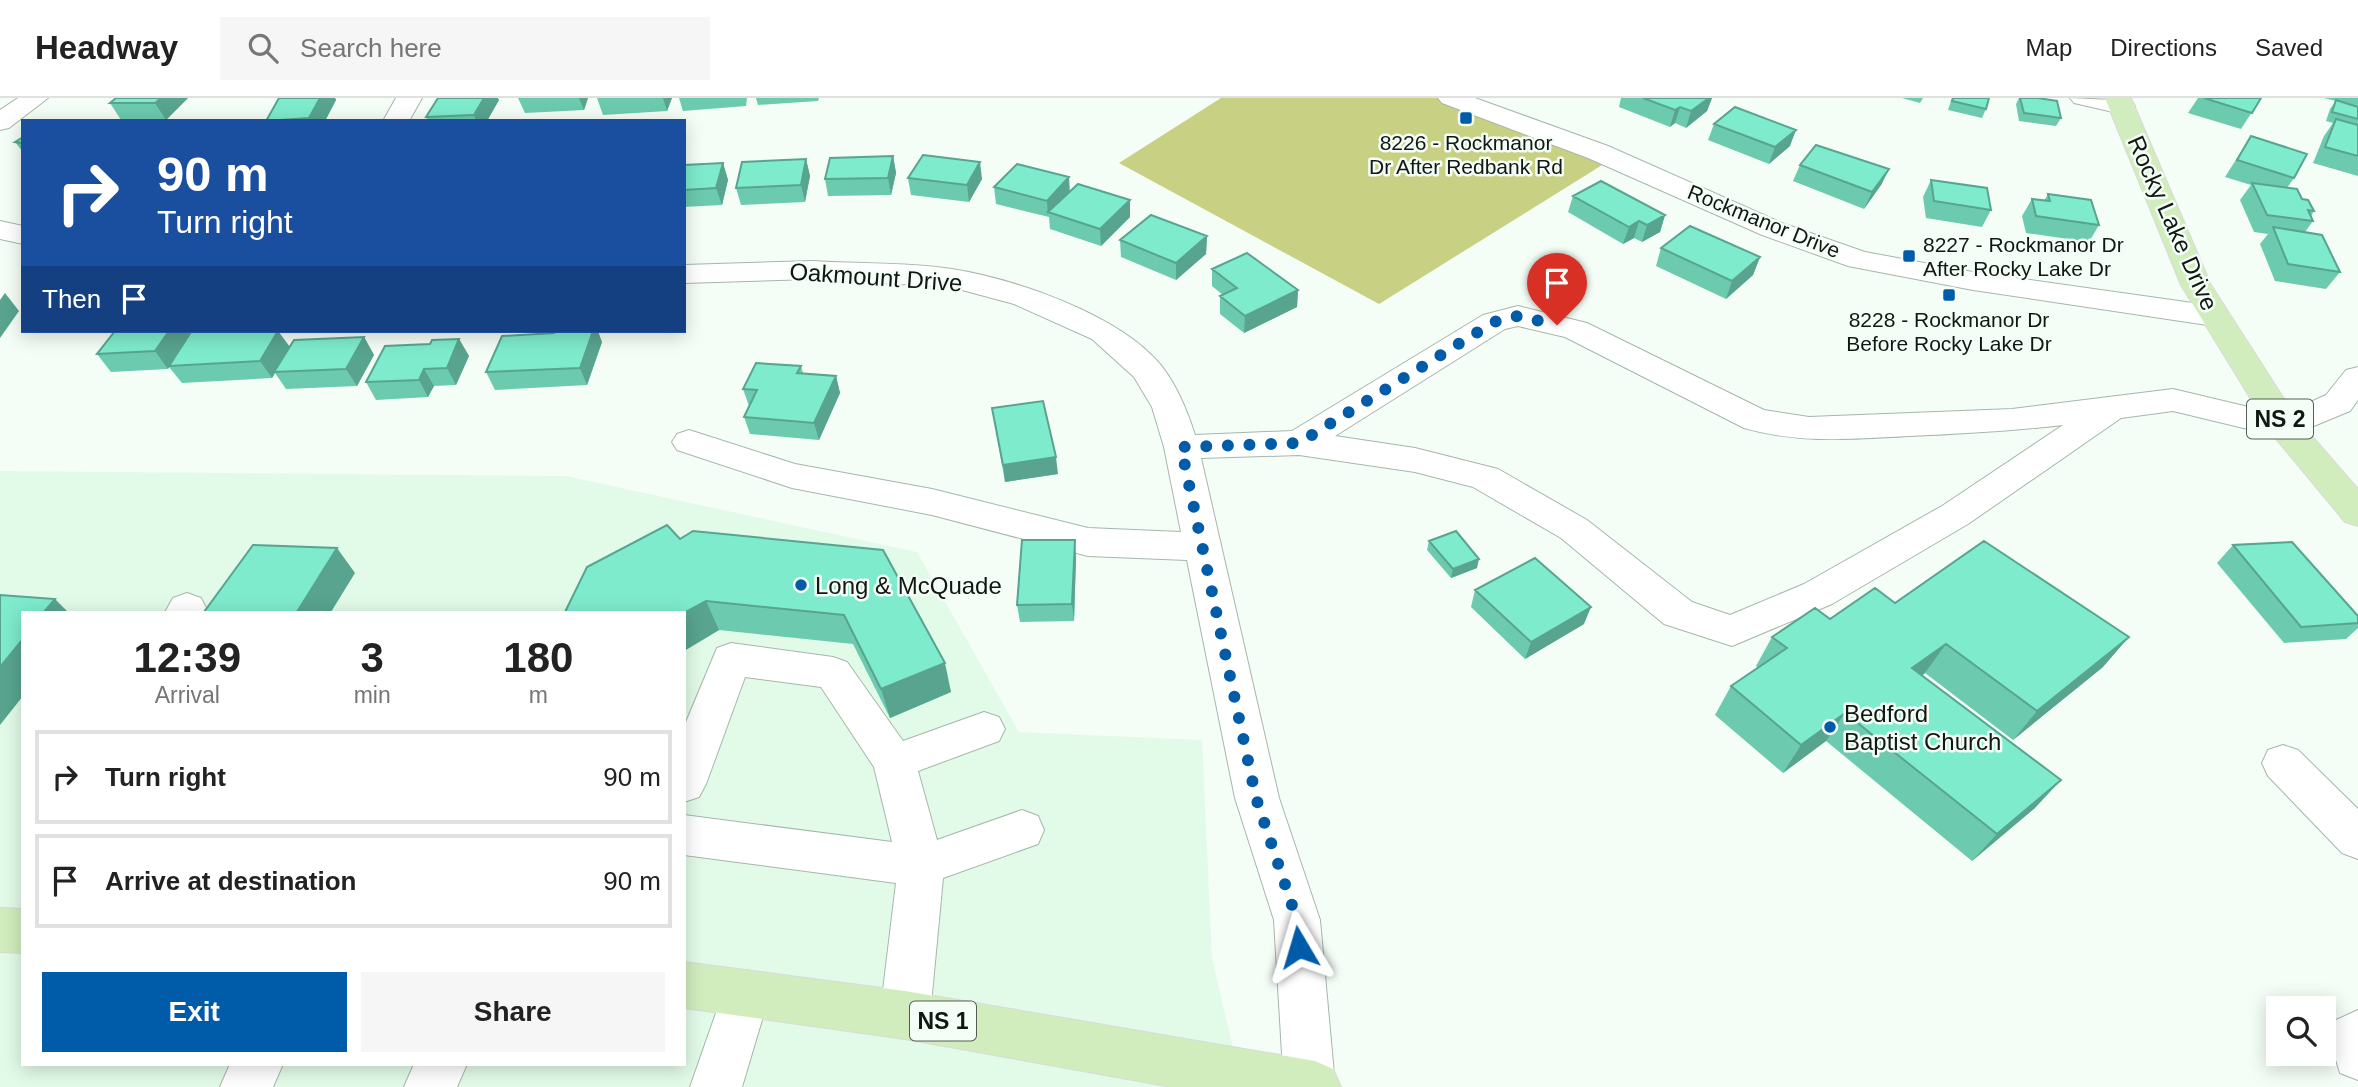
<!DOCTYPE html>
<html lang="en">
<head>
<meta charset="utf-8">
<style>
  :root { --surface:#fff; --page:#f6f6f6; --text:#222; --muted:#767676; --line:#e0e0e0; --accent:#005ba8 }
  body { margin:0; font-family:Helvetica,sans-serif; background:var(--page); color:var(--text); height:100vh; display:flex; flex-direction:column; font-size:26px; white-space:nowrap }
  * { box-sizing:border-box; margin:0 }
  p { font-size:23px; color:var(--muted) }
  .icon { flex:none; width:38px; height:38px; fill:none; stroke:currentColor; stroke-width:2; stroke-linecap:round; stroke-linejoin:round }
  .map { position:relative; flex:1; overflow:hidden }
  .drawer { position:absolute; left:21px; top:513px; width:665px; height:455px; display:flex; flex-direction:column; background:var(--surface); border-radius:0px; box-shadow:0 4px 18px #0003 }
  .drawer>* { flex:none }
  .hud { position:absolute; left:21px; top:21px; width:665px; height:214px; border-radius:0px; box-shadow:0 4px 18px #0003; background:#1a4fa0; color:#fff; overflow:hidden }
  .controls { position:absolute; left:2266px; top:898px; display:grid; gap:14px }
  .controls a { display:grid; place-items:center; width:70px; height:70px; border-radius:0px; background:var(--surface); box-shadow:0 4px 18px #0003; font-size:35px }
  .pin { position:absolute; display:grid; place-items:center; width:60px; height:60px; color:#fff; margin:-72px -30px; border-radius:50% 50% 50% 0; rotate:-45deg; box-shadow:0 0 7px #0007 }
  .pin .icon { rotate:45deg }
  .me { position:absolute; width:77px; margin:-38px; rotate:353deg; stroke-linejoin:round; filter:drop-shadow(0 0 5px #0008) }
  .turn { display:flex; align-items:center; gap:24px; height:147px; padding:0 21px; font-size:32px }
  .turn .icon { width:91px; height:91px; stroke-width:2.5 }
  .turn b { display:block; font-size:49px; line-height:60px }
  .then { display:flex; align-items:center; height:66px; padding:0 21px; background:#0003; gap:14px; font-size:26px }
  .eta { display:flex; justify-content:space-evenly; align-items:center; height:119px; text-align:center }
  .eta b { font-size:42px; font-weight:800; line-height:49px }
  .button { display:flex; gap:14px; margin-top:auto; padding:14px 21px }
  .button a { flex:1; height:80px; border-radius:0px; background:var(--accent); color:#fff; font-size:28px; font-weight:800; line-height:80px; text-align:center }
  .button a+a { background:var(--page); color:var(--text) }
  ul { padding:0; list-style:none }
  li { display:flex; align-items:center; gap:21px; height:94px; margin:0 14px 10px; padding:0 7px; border:4px solid var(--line); border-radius:0px }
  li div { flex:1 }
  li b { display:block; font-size:26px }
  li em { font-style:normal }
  header { display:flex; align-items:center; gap:42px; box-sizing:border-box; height:98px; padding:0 35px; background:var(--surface); border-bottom:2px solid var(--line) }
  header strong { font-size:33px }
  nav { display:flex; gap:38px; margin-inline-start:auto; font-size:24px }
  .search { width:490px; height:63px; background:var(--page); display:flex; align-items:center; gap:18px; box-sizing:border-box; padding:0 24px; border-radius:0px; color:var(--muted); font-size:26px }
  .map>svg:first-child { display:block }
  .built { fill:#e2fbe8; fill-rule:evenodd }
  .green { fill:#c8d083 }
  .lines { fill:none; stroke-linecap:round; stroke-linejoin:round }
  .minor-casing { stroke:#a6b7aa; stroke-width:2 }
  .major-casing { stroke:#d9dad9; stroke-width:2 }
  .minor { fill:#fff; fill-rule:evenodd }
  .major { fill:#d1edbe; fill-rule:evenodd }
  .wall { fill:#6ccaaf }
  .shaded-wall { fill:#58a48f }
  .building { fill:#7eebcc; stroke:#58a48f; stroke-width:2 }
  .route { stroke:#005ba8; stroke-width:12; stroke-dasharray:0 21.6 }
  .poi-dot { fill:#005ba8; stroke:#f4fef6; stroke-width:2.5 }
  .labels { text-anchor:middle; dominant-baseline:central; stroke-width:5; stroke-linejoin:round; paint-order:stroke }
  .far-poi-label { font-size:21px; fill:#111712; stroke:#f4fef6 }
  .far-street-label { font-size:21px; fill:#111712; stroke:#f4fef6 }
  .shield { fill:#f4fef6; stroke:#555c56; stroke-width:2 }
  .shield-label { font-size:23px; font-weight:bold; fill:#111712 }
  .street-label { font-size:24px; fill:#111712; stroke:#f4fef6 }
  .poi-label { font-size:24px; fill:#111712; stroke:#f4fef6; text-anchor:start }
</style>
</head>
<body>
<header>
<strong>Headway</strong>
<div class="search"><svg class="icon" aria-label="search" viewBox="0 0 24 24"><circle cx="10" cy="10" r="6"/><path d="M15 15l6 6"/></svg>Search here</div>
<nav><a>Map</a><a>Directions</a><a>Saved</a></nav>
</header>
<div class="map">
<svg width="2358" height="989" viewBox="0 0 2358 989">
  <rect width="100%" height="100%" fill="#f4fef6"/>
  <path class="built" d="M0,373L566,378L917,454L1019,634L1202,642L1212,860L1242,989H0ZM23,514H684V966H23Z"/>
  <path class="green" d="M1221,0H1439L1607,64L1379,206L1119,65Z"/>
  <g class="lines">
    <g class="minor-casing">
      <path id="minor" d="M18,0H48L9,30L0,32V12Z
        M396,0H422L409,23H383Z
        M1438,0H1475L1608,48L1782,125L1865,154L1973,174L2214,208L2225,211L2230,218L2225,225L2214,228L1973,192L1848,168L1762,137L1588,60L1442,5Z
        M2070,0L2131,3L2135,8L2131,13L2122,16L2074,5Z
        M0,123L23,128V146L0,141Z
        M813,163C859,166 907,164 952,171C1015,181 1117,216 1159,265C1176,285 1187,312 1195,337L1292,333L1483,217L1518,208L1587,225L1764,312L1809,319L2012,311L2173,291L2282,317L2326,297L2346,272L2358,269V302L2350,313L2285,340L2173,313L2121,320L1968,426L1832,506L1732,548L1664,526L1561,440L1473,389L1415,374L1299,357L1201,360L1279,700L1320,822L1335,987L1284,989L1274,822L1235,700L1187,462L1088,458L932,417L792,390L677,352L672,344L677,336L689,332L795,366L932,391L1088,430L1181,434L1164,349L1152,309L1134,279L1092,241L1014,206L951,189L813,181L684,185V167ZM1518,228L1565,239L1744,330C1800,346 1851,341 1909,338C1961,336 2012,333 2063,327L1942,408L1804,486L1730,517L1692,504L1587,422L1498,371L1415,350L1335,338L1505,231Z
        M187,495L201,500L206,510L204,514H165L173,500Z
        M731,545L833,559L847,564L903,643L984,614L999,619L1005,631L999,643L918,673L937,742L1022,712L1038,718L1044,732L1038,746L943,780L930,917L922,934L905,941L888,934L880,917L896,785L684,757V717L892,744L874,669L821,589L745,579L706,686L699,699L684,704V629L717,550Z
        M2283,647L2298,652L2358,711V761L2342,755L2268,678L2262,665L2268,652Z
        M746,872L763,878L770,895L742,989H690L729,878Z
        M2358,912V982L2340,975L2329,939L2336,922Z
        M230,966H283L273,989H220Z
        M414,966H467L457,989H404Z"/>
    </g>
    <g class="major-casing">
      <path id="major" d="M2105,0H2131L2211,187L2297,321L2358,391V428L2345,424L2273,337L2181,187Z
        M0,810L23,811V855L0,854Z
        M684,864L905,893L1315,963L1333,971L1341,989H1172L905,941L684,910Z"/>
    </g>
    <use href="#minor" class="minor"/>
    <use href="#major" class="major"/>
  </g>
  <path class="wall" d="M116,0H188L166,22H121L110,5Z
    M279,0H335L336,2L325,23H266Z
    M518,0H588L584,12L525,15Z
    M597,0H672L667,13L603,17Z
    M679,0H747L746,8L683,13Z
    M756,0H819L818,3L758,7Z
    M1621,0H1712L1707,13L1686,30L1675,25L1670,29L1619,9Z
    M1902,0H1923L1920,5Z
    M1952,0H1989L1986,11L1982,20L1948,12Z
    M2019,0H2038L2061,20L2056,28L2019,23L2016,6Z
    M2198,0H2261L2241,31L2188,15Z
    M2324,0H2358V78L2313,65L2324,38L2333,25L2326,23L2330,11L2336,3Z
    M499,2L487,23H428L426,19Z
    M1714,26L1790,48L1769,66L1708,42Z
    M2251,38L2294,80L2287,90L2302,101L2314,113L2311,118L2313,123L2305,134L2340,174L2326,191L2275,183L2260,146L2268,136L2254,134L2240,102L2251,87L2225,79Z
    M23,39V54L15,44Z
    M893,58L896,75L891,97L828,98L825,81Z
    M806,61L810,78L805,104L741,107L736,90Z
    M723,65L728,82L722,107L684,109V67Z
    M1800,67L1889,71L1881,87L1864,111L1793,83Z
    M908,80L982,81L969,104L911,97Z
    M1931,82L1991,112L1982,129L1926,120L1923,99Z
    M994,89L1070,94L1130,102V119L1101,148L1050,131L1049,119L996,106Z
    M2048,96L2099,127L2089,144L2026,135L2022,118L2032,101L2044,103Z
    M1573,98L1665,117L1660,134L1642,144L1634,140L1623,146L1568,114Z
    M1207,138L1206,156L1176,182L1121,159L1120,142Z
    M1661,150L1760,159L1753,177L1726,201L1656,168Z
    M1212,171L1298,192L1297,209L1244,235L1220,216V198L1223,197L1212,188Z
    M233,234L290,249L364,239L374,257L357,288L286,291L275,275L272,280L182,285L169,269L168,271L111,274L97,256L190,236Z
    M459,241L469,258L456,287L434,288L428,299L376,302L366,284L430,246Z
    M602,244L587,287L495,292L486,274Z
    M801,268L803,275L836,278L840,295L819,342L750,336L744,319L749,308L743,291Z
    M992,310L1058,376L1005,384Z
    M680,441L883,452L951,594L890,620L853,546L719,532L684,553V514Z
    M1429,443L1477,470L1451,480L1427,452Z
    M2233,447L2358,518V530L2346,541L2284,545L2217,465Z
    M1076,459L1074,523L1020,524L1017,507Z
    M1475,492L1584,526L1525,561L1471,509Z
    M1895,505L2103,569L2013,642L1925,575L1922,578L2035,710L1972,763L1826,643L1783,675L1715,617L1731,588L1758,570L1756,568L1772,539L1830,521Z"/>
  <path class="shaded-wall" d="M161,0H188L166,22L155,5Z
    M320,0H335L336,2L325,23H310L309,20Z
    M484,0H498L499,2L487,23H476L474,17Z
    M579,0H588L584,12Z
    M663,0H672L667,13Z
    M1709,0H1712L1707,13L1686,30L1691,13Z
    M1680,9L1675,25L1670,29L1675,12Z
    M1796,32L1790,48L1769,66L1775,49Z
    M893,58L896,75L891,97L888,80Z
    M806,61L810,78L805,104L801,87Z
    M980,64L982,81L969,104L967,87Z
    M723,65L728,82L722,107L716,90Z
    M1889,71L1881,87L1864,111L1872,94Z
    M1069,79L1070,96L1048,114V120L1047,103Z
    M1130,102V119L1101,148L1100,131Z
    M1665,117L1660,134L1642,144L1647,127Z
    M1639,123L1634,140L1623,146L1629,129Z
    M1207,138L1206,156L1176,182V165Z
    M1760,159L1753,177L1726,201L1732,183Z
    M1298,192L1297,209L1244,235L1245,218Z
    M5,195L19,213L0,240V202Z
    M169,233H187L190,237L168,271L155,253Z
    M278,233L290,249L272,280L260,263Z
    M593,233H598L602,244L587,287L580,270Z
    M364,239L374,257L357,288L346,271Z
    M459,241L469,258L456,287L447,270Z
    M424,271L434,288L428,299L419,282Z
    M836,278L840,295L819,342L814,325Z
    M1056,359L1058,376L1005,384L1003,367Z
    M1075,442L1076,459L1074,523L1072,506Z
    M337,450L355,475L331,514H297Z
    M1479,461L1477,470L1451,480L1453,471Z
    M55,501L68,514H44Z
    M706,503L719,532L684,553V515Z
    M1591,509L1584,526L1525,561L1531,544Z
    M2129,539L2103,569L2013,642L2037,613Z
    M23,541V598L0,627V569Z
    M1946,546L1925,575L1891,599L1912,570Z
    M945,565L951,594L890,620L881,591Z
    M1845,615L1826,643L1783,675L1801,647Z
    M2061,682L2035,710L1972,763L1997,736Z"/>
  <path class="building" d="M116,0H161L155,5H110Z
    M279,0H320L309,20L266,23Z
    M438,0H484L474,17L426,19Z
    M1643,0H1709L1691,13L1680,9L1675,12Z
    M1953,0H1989L1986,11L1952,3Z
    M2020,0H2038L2057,3L2061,20L2024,15Z
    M2204,0H2261L2252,15Z
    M2336,2L2358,9V21L2332,14Z
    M1735,9L1796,32L1775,49L1714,26Z
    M2336,21L2358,27V58L2325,49Z
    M2251,38L2307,56L2294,80L2237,62Z
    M23,39V45L15,44Z
    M1816,47L1889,71L1872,94L1800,67Z
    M923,57L980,64L967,87L908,80Z
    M893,58L888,80L825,81L830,60Z
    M806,61L801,87L736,90L742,64Z
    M723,65L716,90L684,92V67Z
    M1017,66L1069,79L1047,103L994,89Z
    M1931,82L1987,90L1991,112L1934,103Z
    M1601,83L1665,117L1647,127L1639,123L1629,129L1573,98Z
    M2252,85L2297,91L2302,101L2308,102L2314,113L2308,112L2313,123L2267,117Z
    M1078,86L1130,102L1100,131L1048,114Z
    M2048,96L2091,102L2099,127L2036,118L2032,101L2050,103Z
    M1151,117L1207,138L1176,165L1120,142Z
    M1690,128L1760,159L1732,183L1661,150Z
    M2273,129L2322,137L2340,174L2288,166Z
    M1247,155L1298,192L1245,218L1220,198L1237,190L1212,171Z
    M115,233H169L155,253L97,256Z
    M221,233H232L231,234L278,233L260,263L169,268L191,234Z
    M555,233H593L580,270L486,274L502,238L554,235Z
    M364,239L346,271L274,274L294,242Z
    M459,241L447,270L424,271L419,282L366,284L385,248L430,246L432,242Z
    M756,265L801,268L797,275L836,278L814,325L744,319L757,292L743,291Z
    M1043,303L1056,359L1003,367L992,310Z
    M667,427L680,441L693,433L883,452L945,565L881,591L844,517L706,503L684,515V514H565L587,469Z
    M1456,433L1479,461L1453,471L1429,443Z
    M1022,442H1075L1072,506L1017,507Z
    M1984,443L2129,539L2037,613L1946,546L1912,570L2061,682L1997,736L1845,615L1801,647L1731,588L1787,550L1772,539L1815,510L1830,521L1875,490L1895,505Z
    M2292,444L2358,518V525L2301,529L2233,447Z
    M253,447L337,450L297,514H204Z
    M1535,460L1591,509L1531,544L1475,492Z
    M0,497L55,501L44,514H23V541L0,569Z"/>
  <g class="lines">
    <path class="route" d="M1299,849L1297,822L1256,700L1181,349L1299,345L1494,224L1518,218L1557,227"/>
  </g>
  <g class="poi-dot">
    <rect x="1459" y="13" width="14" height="14" rx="3.5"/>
    <rect x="1902" y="151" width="14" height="14" rx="3.5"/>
    <rect x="1942" y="190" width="14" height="14" rx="3.5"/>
    <circle cx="801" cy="487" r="7"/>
    <circle cx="1830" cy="629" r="7"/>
  </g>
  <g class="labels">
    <g class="far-poi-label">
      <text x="1466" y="44">8226 - Rockmanor<tspan x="1466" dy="24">Dr After Redbank Rd</tspan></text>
      <text x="1923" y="146" text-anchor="start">8227 - Rockmanor Dr<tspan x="1923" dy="24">After Rocky Lake Dr</tspan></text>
      <text x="1949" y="221">8228 - Rockmanor Dr<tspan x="1949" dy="24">Before Rocky Lake Dr</tspan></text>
    </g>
    <g class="far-street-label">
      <text transform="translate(1764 123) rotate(22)">Rockmanor Drive</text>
    </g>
    <g class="shield">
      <rect x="2247" y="301.5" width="66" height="39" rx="5"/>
      <rect x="910" y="903.5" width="66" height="39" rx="5"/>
    </g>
    <g class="shield-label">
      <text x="2280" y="321">NS 2</text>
      <text x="943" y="923">NS 1</text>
    </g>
    <g class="street-label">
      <text transform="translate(2173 125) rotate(66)">Rocky Lake Drive</text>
      <text transform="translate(876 179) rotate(4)">Oakmount Drive</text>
    </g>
    <g class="poi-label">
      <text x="815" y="487">Long &amp; McQuade</text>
      <text x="1844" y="615">Bedford<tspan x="1844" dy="28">Baptist Church</tspan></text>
    </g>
  </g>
</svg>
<div class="controls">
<a><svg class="icon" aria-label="search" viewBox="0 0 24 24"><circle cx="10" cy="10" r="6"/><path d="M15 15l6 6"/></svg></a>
</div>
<div class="pin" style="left:1557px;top:227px;background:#d93025"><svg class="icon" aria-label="arrive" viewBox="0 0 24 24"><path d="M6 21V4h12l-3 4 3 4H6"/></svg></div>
<svg class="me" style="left:1299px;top:849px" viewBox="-20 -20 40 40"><path d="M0-17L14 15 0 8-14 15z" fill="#005ba8" stroke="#fff" stroke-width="4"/></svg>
<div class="hud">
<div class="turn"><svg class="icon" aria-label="right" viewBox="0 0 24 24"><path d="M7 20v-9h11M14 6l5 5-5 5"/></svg><div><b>90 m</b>Turn right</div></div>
<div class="then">Then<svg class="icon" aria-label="arrive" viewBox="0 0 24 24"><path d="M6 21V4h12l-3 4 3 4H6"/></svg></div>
</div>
<section class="drawer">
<div class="eta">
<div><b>12:39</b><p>Arrival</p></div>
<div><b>3</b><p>min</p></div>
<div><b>180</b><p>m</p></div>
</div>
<ul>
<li><svg class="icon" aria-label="right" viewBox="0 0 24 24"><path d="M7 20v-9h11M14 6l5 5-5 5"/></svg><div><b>Turn right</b></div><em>90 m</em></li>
<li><svg class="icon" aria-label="arrive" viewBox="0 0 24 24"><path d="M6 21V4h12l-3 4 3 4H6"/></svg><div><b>Arrive at destination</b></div><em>90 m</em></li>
</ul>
<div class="button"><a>Exit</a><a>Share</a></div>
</section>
</div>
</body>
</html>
